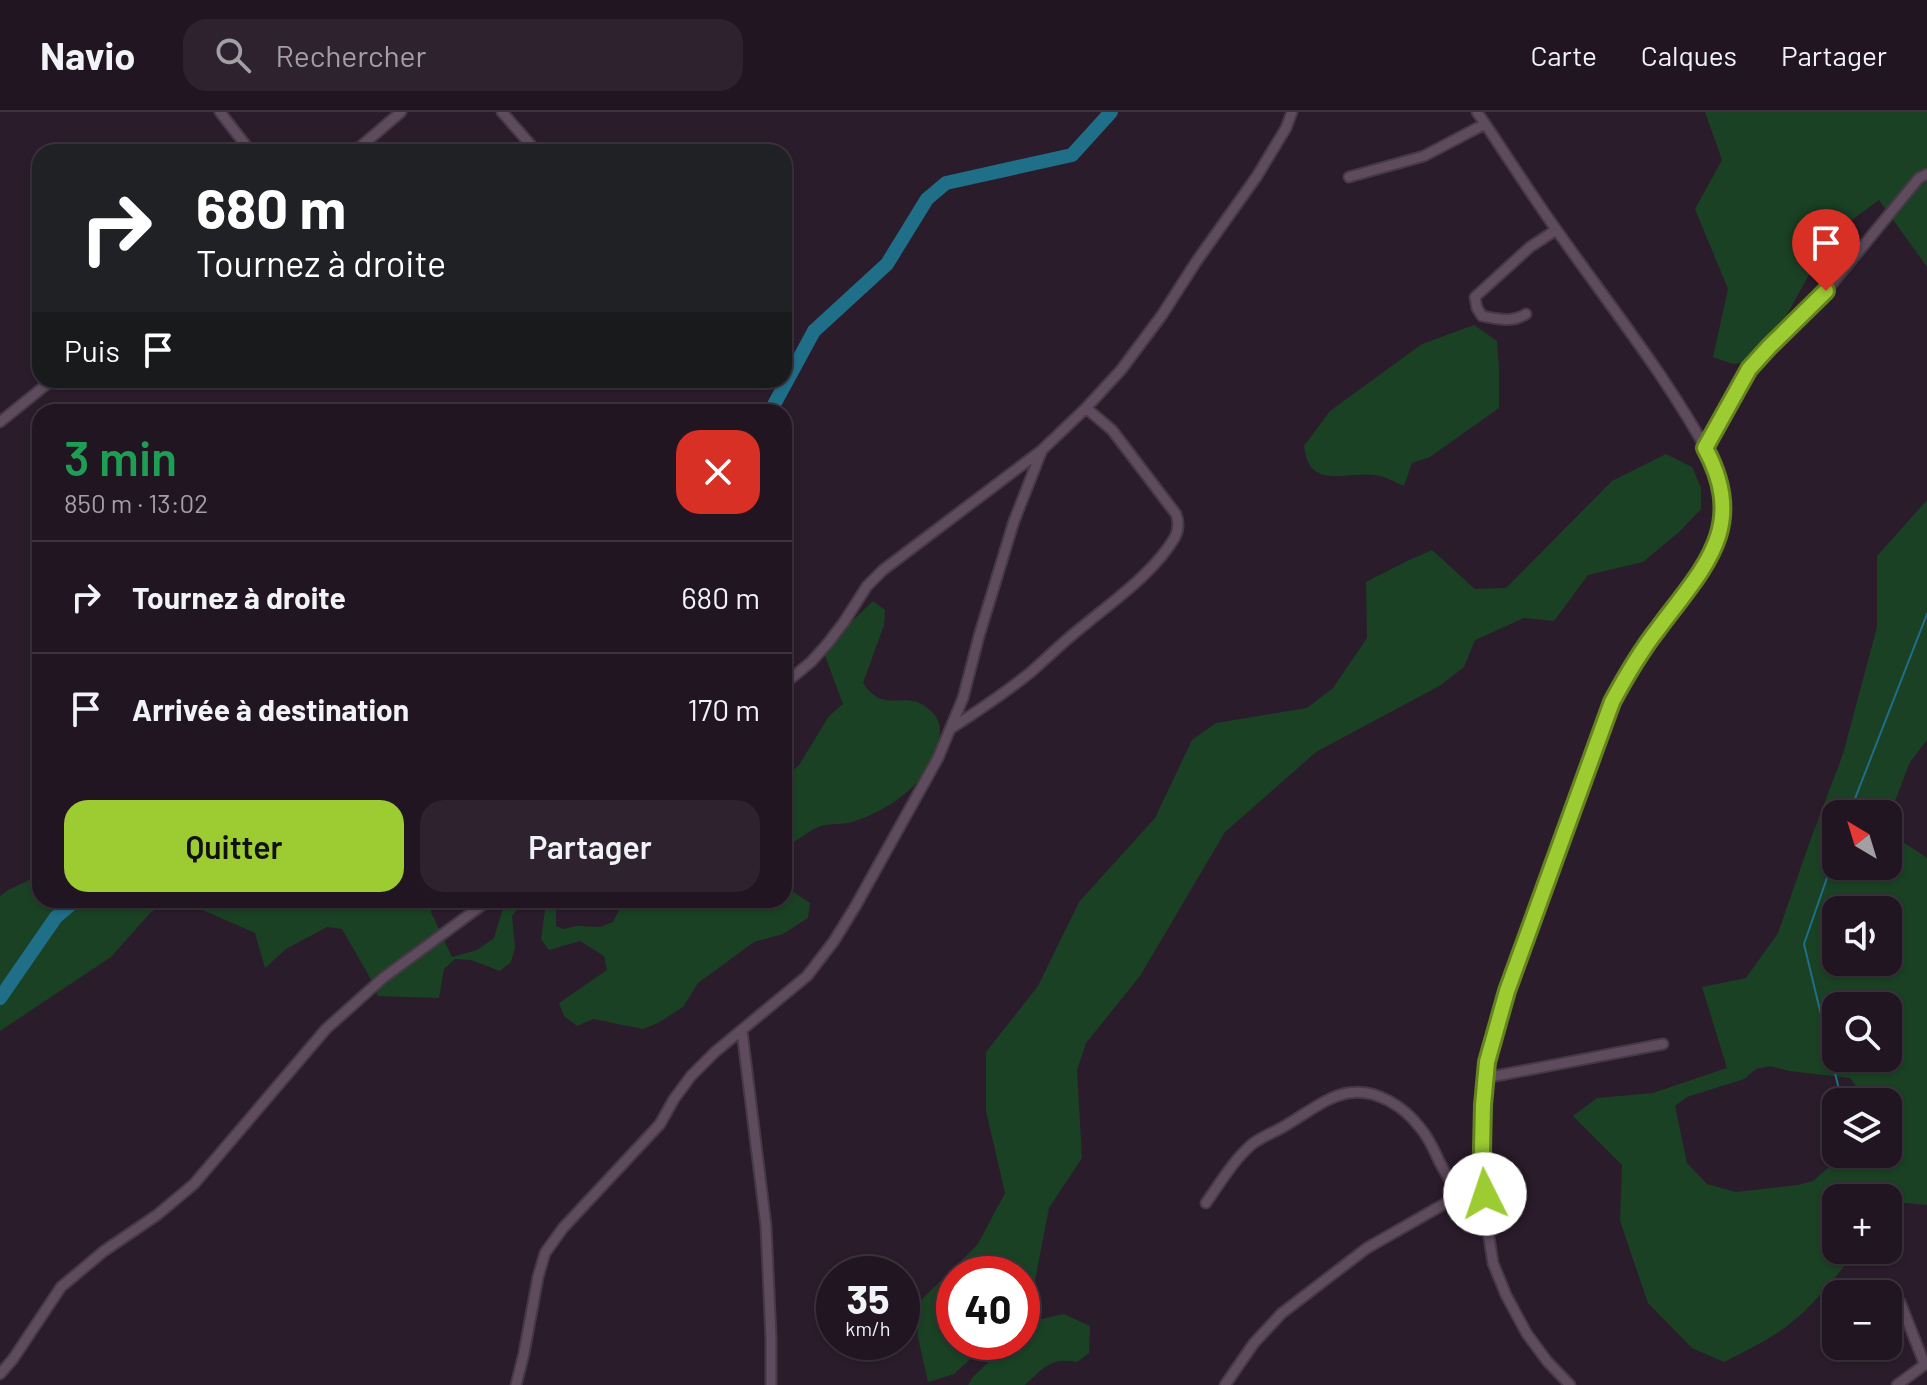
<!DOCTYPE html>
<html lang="fr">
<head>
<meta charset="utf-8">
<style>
  :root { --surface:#201520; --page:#2d222d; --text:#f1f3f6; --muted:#a29fa5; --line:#3d343e; --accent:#9ccb32 }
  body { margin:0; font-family:Barlow,sans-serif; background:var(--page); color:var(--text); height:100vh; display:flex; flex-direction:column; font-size:30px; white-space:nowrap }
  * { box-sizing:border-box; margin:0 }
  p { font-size:26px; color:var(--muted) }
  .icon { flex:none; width:44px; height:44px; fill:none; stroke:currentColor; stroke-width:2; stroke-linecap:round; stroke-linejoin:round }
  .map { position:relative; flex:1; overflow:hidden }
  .side { position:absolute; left:32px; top:292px; width:760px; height:504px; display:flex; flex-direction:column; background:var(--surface); border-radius:24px; box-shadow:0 2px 6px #0004,0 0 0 2px var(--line) }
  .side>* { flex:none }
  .banner { position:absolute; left:32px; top:32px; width:760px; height:244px; border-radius:24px; box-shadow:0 2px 6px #0004,0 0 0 2px var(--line); background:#202124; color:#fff; overflow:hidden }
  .needle { width:52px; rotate:322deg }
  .tools { position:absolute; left:1822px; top:688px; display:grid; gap:16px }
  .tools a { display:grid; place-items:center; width:80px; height:80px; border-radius:16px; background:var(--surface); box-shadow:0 2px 6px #0004,0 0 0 2px var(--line); font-size:40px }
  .speed { position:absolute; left:816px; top:1144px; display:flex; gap:16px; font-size:40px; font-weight:700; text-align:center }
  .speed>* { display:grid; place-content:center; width:104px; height:104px; border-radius:50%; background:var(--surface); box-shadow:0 2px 6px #0004,0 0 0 2px var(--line); line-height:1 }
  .speed small { font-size:20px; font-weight:400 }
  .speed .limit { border:12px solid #d22; background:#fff; color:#111 }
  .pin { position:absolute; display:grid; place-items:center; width:68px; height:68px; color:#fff; margin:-82px -34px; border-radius:50% 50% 50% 0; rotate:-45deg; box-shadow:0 0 8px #0007 }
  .pin .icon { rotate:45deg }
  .me { position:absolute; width:88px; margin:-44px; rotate:356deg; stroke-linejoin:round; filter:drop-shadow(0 0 6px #0008) }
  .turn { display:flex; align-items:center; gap:28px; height:168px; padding:0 32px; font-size:36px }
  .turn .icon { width:104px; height:104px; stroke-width:2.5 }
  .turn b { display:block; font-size:56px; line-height:68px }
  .then { display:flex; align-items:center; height:76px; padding:0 32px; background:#0003; gap:16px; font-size:30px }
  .round { display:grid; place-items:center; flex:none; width:84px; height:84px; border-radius:24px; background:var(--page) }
  .head { display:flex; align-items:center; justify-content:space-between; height:136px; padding:0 32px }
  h1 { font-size:48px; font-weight:600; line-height:60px; color:#1e9e55 }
  .cta { display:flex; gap:16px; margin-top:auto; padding:16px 32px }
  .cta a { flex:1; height:92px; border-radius:24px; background:var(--accent); color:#111; font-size:32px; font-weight:600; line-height:92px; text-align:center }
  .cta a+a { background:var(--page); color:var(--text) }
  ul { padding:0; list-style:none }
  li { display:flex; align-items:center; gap:24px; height:112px; padding:0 32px; border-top:2px solid var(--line) }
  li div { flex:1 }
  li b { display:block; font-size:30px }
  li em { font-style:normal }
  header { display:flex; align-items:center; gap:48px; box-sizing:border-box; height:112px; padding:0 40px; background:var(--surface); border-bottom:2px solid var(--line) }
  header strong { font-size:38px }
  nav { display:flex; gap:44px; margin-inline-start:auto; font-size:28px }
  .search { width:560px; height:72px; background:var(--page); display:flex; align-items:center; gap:20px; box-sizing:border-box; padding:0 28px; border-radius:24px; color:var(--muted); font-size:30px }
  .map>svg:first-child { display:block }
  .green { fill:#1a4124; fill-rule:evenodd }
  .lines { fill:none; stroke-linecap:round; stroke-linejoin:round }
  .stream { stroke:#1f6f88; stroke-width:2 }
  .river { stroke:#1f6f88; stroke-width:14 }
  .minor-casing { stroke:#463945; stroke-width:13 }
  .minor { stroke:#5e4c5e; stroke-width:9 }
  .route-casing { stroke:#658420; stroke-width:20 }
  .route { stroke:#9ccb32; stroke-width:14 }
</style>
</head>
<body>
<header>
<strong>Navio</strong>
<div class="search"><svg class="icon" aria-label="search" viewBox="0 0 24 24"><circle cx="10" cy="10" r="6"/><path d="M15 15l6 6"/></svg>Rechercher</div>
<nav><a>Carte</a><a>Calques</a><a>Partager</a></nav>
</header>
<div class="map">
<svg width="1927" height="1273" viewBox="0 0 1927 1273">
  <rect width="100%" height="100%" fill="#2b1c2b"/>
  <path class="green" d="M1705,0H1927V155L1879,88L1831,123L1769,235L1756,249L1733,252L1713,245L1728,177L1695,97L1722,48Z
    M1474,213L1497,229L1499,257V296L1430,345L1412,351L1404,374C1395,370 1384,364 1375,363C1345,359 1309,379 1304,334L1330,299L1422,232Z
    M1666,342L1692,355L1701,376V397L1679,420L1643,450L1588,463L1554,509L1524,506L1475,528L1464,555L1441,573L1316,640L1225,720L1140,864L1086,931L1077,958L1082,1046L1049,1096L1033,1179L1022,1196V1162H954V1230H989L954,1262L928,1270L918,1225L916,1193L978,1132L1005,1081L986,999V940L1038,874L1079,790L1155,706L1192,628L1216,611L1307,596L1333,576L1367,526L1366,470L1405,450L1432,438L1475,477L1506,476L1612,369Z
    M1927,388V628L1910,650L1888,707V702H1836V754H1888V720L1927,746V1093L1895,1090L1888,1099V1086H1836V1138H1857C1832,1169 1808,1202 1774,1223C1758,1233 1741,1241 1724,1250L1692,1236L1648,1191L1620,1109L1622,1053L1573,1004L1597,986L1653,981L1727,956L1702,875L1746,866L1778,821L1809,732L1843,642L1877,515V444ZM1888,798V850H1836V798ZM1888,894V946H1836V894ZM1770,954L1789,959L1850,966L1858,977L1851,990H1888V1042H1837L1836,1049L1813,1069L1798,1073L1736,1080L1707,1072L1687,1051L1675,994L1687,985L1744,967L1756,957Z
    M873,489L885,498L884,513L863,571C886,606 906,573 932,600C942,610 941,621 937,634C934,642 932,650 927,657C912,682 879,702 852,710C842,713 831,711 821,714C809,718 795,730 784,737V667L799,653L829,604L843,592L824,541L831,529Z
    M40,763V788H174L151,800L111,845L0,919V784L8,778Z
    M792,779L810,791L808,806L783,822L754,830L698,871L683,895L658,911L643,917L593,907L577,914L564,904L559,891L607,858L604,844L580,829L549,838L541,827L545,798L535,789L521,793L512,804L515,836L511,850L500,859L471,848L455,847L444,857L439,886L378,884L372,869L342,817L327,815L286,837L265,856L255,821L180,788H430L431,800L452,845L477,838L494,826L505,790L508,788H554L556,790V814L563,817L577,814L600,815L613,810L620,796V788H736L750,792L763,788H784V782Z
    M1064,1202L1090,1214L1089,1241L1077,1250C1050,1245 1044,1256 1025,1273H968L972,1266L1009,1230H1022V1220L1037,1208Z"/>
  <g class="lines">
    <path class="stream" d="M1849,702L1927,502
      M1836,740L1804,832L1842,990"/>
    <path class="river" d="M770,300L814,219L887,152L927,87L946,71L1072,43L1111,0
      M0,886L56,805L76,788"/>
    <g class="minor-casing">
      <path id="minor" d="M220,0L251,40
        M502,0L537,40
        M1477,0C1506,42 1533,86 1563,127C1614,199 1669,268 1711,346C1746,419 1696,466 1655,521C1638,543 1625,566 1612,590L1558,736L1499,904L1487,950L1483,993L1482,1037L1486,1106L1493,1151L1506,1183L1527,1222L1547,1249L1570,1273
        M354,40L401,0
        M1349,65L1424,44L1485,12
        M1526,202C1512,211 1497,207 1482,204L1477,196L1475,185L1530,135L1556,118
        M0,310L52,268
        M1705,336L1749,257L1769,235L1826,179L1919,66L1927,62
        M784,572L811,550L828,531L844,510L867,474L883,458L1042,338L1086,296L1121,258L1162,203L1196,150L1257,64L1286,16L1292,0
        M950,617C978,599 1005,581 1031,560C1048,545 1064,529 1082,515C1112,490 1155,460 1175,425C1179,417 1179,410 1176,402L1112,318L1086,296
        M742,919L766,1114L771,1226V1273
        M1485,966L1663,932
        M1206,1091C1220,1071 1233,1049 1251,1033C1262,1024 1276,1020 1288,1012C1307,1001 1326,985 1348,981C1376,976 1405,995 1421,1017C1429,1026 1434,1038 1439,1049C1452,1073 1467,1101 1487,1119
        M1900,1190L1925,1253
        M0,1262L13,1247L61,1175L104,1139L157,1103L194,1072L326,917L383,866L489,788
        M516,1273L524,1241L538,1165L545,1141L563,1116L660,1012L674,987L691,964L715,940L807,864L834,829L855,795L938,646L963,586L979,524L1014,409L1042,338
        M1225,1273L1254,1231L1282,1201L1367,1136L1460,1083
        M1897,1273L1927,1251"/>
    </g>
    <use href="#minor" class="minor"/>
  </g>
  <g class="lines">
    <g class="route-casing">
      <path id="route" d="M1485,1082L1482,1037L1483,993L1487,950L1507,879L1612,590C1626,564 1640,540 1658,517C1704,455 1748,415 1705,336L1749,257L1769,235L1826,179"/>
    </g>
    <use href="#route" class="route"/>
  </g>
</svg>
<div class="tools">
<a><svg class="needle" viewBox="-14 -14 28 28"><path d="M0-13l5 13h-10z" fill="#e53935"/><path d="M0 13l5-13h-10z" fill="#a29fa5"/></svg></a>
<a><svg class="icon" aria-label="sound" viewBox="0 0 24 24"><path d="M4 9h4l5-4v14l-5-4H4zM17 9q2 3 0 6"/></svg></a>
<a><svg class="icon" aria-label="search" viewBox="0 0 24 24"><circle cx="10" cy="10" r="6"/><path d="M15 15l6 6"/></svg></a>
<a><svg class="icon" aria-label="layers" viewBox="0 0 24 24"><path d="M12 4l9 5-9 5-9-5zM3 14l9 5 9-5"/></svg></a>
<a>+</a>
<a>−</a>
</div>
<div class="speed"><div>35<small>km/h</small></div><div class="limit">40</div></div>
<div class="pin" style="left:1826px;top:179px;background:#d93025"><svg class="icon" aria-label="arrive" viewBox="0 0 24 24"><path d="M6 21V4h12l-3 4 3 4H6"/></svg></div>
<svg class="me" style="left:1485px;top:1082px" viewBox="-20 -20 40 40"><circle r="19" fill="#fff"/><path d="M0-13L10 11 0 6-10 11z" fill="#9ccb32"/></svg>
<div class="banner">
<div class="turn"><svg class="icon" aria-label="right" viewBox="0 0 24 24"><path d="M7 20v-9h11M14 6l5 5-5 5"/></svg><div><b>680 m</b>Tournez à droite</div></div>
<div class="then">Puis<svg class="icon" aria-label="arrive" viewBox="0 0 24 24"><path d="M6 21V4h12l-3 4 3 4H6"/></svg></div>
</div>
<section class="side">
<div class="head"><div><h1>3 min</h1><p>850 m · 13:02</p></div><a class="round" style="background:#d93025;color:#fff"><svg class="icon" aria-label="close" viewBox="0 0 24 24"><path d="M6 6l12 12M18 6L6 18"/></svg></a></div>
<ul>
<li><svg class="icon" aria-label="right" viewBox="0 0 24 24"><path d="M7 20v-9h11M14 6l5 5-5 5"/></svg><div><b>Tournez à droite</b></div><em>680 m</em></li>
<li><svg class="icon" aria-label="arrive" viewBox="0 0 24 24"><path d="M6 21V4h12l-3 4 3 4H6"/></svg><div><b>Arrivée à destination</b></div><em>170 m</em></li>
</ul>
<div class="cta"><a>Quitter</a><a>Partager</a></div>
</section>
</div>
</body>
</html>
